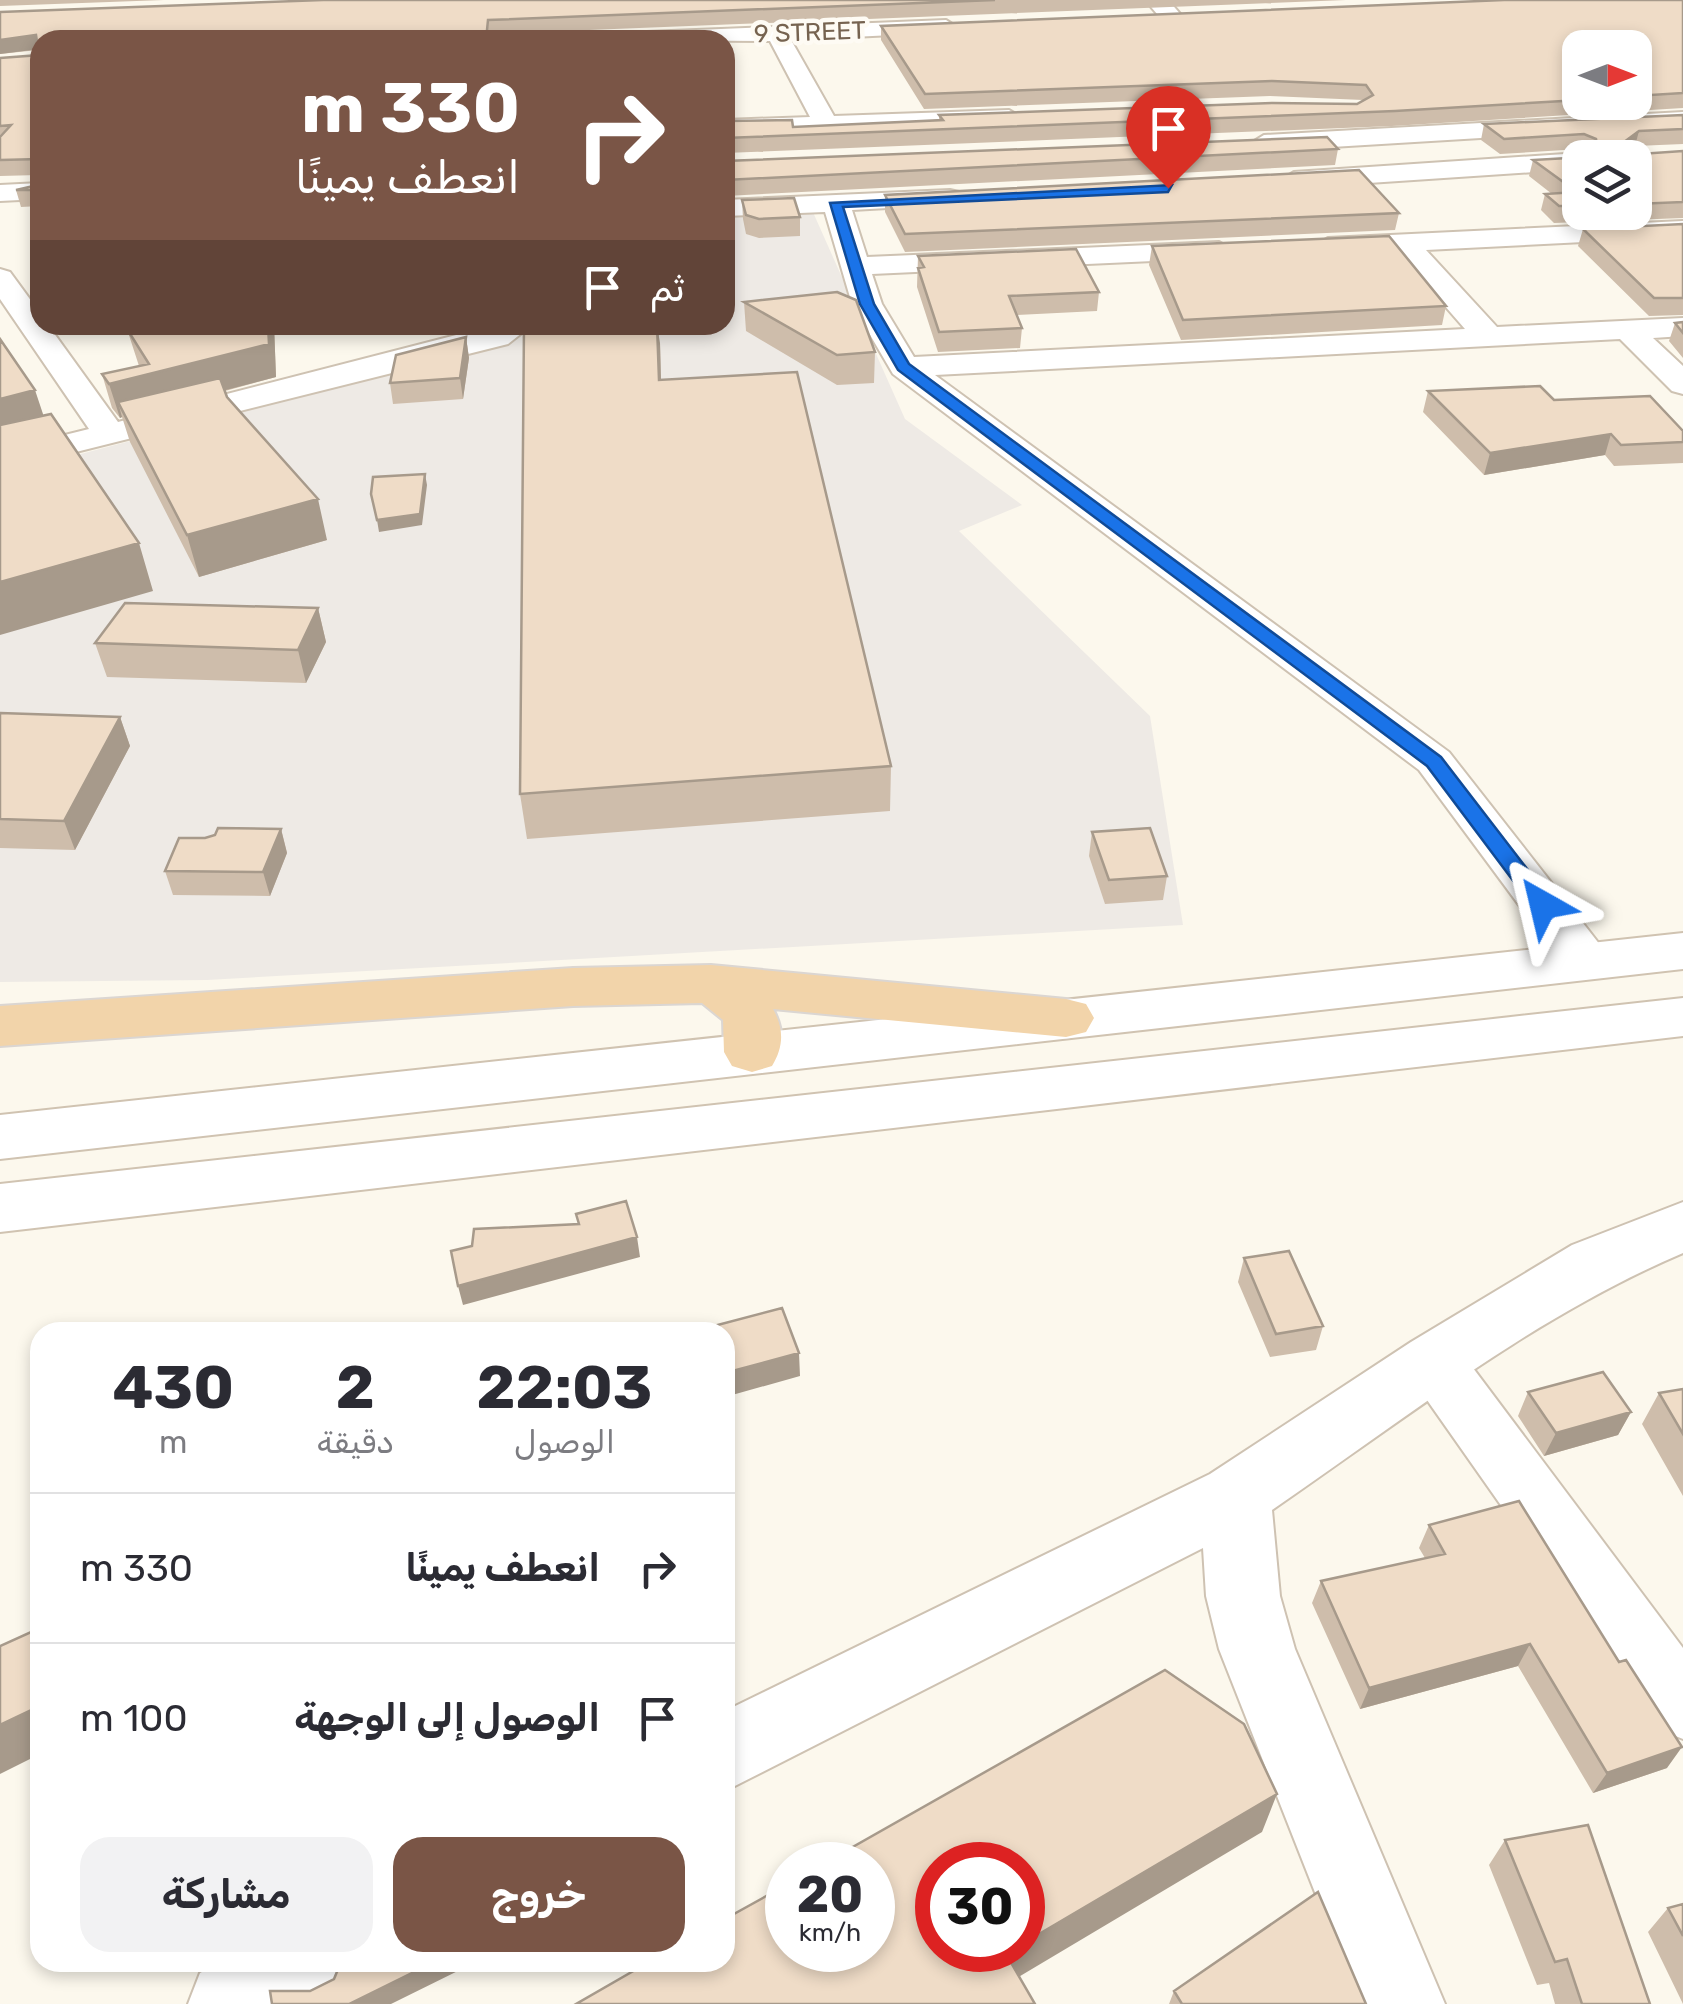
<!DOCTYPE html>
<html lang="ar">
<head>
<meta charset="utf-8">
<style>
  :root { --surface:#fff; --page:#f2f2f3; --text:#2b2b33; --muted:#7c7c81; --line:#e1e1e2; --accent:#7a5546 }
  body { margin:0; font-family:Rubik,"Noto Naskh Arabic",sans-serif; background:var(--page); color:var(--text); direction:rtl; height:100vh; display:flex; flex-direction:column; font-size:38px; white-space:nowrap }
  * { box-sizing:border-box; margin:0 }
  p { font-size:32px; color:var(--muted) }
  .icon { flex:none; width:55px; height:55px; fill:none; stroke:currentColor; stroke-width:2; stroke-linecap:round; stroke-linejoin:round }
  .map { position:relative; flex:1; overflow:hidden; direction:ltr }
  .side { position:absolute; left:30px; top:1322px; width:705px; height:650px; display:flex; flex-direction:column; background:var(--surface); border-radius:30px; box-shadow:0 5px 15px #0003; direction:rtl }
  .side>* { flex:none }
  .guide { position:absolute; left:30px; top:30px; width:705px; height:305px; border-radius:30px; box-shadow:0 5px 15px #0003; direction:rtl; background:#7a5546; color:#fff; overflow:hidden }
  .needle { width:65px; rotate:90deg }
  .controls { position:absolute; left:1562px; top:30px; display:grid; gap:20px }
  .controls a { display:grid; place-items:center; width:90px; height:90px; border-radius:20px; background:var(--surface); box-shadow:0 5px 15px #0003; font-size:50px }
  .speed { position:absolute; left:765px; top:1842px; display:flex; gap:20px; font-size:50px; font-weight:700; text-align:center }
  .speed>* { display:grid; place-content:center; width:130px; height:130px; border-radius:50%; background:var(--surface); box-shadow:0 5px 15px #0003; line-height:1 }
  .speed small { font-size:25px; font-weight:400 }
  .speed .limit { border:15px solid #d22; background:#fff; color:#111 }
  .pin { position:absolute; display:grid; place-items:center; width:85px; height:85px; color:#fff; margin:-102px -42px; border-radius:50% 50% 50% 0; rotate:-45deg; box-shadow:0 0 10px #0007 }
  .pin .icon { rotate:45deg }
  .me { position:absolute; width:110px; margin:-55px; rotate:323deg; stroke-linejoin:round; filter:drop-shadow(0 0 8px #0008) }
  .turn { display:flex; align-items:center; gap:35px; height:210px; padding:0 50px; font-size:45px }
  .turn .icon { width:130px; height:130px; stroke-width:2.5 }
  .turn b { display:block; font-size:70px; line-height:85px }
  .then { display:flex; align-items:center; height:95px; padding:0 50px; background:#0003; gap:20px; font-size:38px }
  .eta { display:flex; justify-content:space-evenly; align-items:center; height:170px; text-align:center }
  .eta b { font-size:60px; font-weight:700; line-height:70px }
  .action { display:flex; gap:20px; margin-top:auto; padding:20px 50px }
  .action a { flex:1; height:115px; border-radius:30px; background:var(--accent); color:#fff; font-size:40px; font-weight:700; line-height:115px; text-align:center }
  .action a+a { background:var(--page); color:var(--text) }
  ul { padding:0; list-style:none }
  li { display:flex; align-items:center; gap:30px; height:150px; padding:0 50px; border-top:2px solid var(--line) }
  li div { flex:1 }
  li b { display:block; font-size:38px }
  li em { font-style:normal }
  .map>svg:first-child { display:block }
  .industrial { fill:#eeeae5 }
  .lines { fill:none; stroke-linecap:round; stroke-linejoin:round }
  .minor-casing { stroke:#cec2b2; stroke-width:4 }
  .tertiary-casing { stroke:#cec2b2; stroke-width:4 }
  .secondary-casing { stroke:#d0c3b1; stroke-width:4 }
  .trunk-casing { stroke:#dbd6d2; stroke-width:4 }
  .minor { fill:#fff; fill-rule:evenodd }
  .tertiary { fill:#fff; fill-rule:evenodd }
  .secondary { fill:#fff; fill-rule:evenodd }
  .trunk { fill:#f2d4aa; fill-rule:evenodd }
  .wall { fill:#cebdab; fill-rule:evenodd }
  .shaded-wall { fill:#a79a8b }
  .building { fill:#efdcc7; stroke:#a79a8b; stroke-width:2.5 }
  .route { fill:#1a73e8; stroke:#114b97; stroke-width:2.5 }
  .labels { text-anchor:middle; dominant-baseline:central; stroke-width:9; stroke-linejoin:round; paint-order:stroke }
  .far-street-label { font-size:25px; fill:#766350; stroke:#fefbf4 }
</style>
</head>
<body>
<div class="map">
<svg width="1683" height="2004" viewBox="0 0 1683 2004">
  <rect width="100%" height="100%" fill="#fcf8ed"/>
  <path class="industrial" d="M812,210L905,419L1022,505L959,531L1150,716L1183,925L207,980L0,982V475L299,397L545,325H725V216Z"/>
  <g class="lines">
    <g class="minor-casing">
      <path id="minor" d="M1145,0H1168L1183,17L1172,23L1164,22Z
        M946,20L957,27L954,32L791,40L834,116L1009,110L1021,117L1018,122L725,134V120L810,117L770,41L611,40L622,33Z
        M1683,112V126L1264,151L1251,143L1264,135Z
        M1580,153L1590,158H1580V169L1294,188L1281,180L1294,172Z
        M40,183V199L0,201V185Z
        M950,190L959,192L963,198L959,204L852,210L867,257L1219,242L1233,250L1219,258L872,274L882,304L914,357L1465,329L1397,251L1328,254L1314,246L1328,238L1683,221V237L1426,250L1497,327L1683,318V336L1653,338L1683,366V394L1672,391L1620,339L935,375L1449,752L1604,950L1611,962L1604,974L1587,979L1570,974L1419,770L893,374L852,304L825,212L725,216V200Z
        M0,269L10,272L40,313V325H48L118,422L495,325H532L508,344L0,471V451L89,429L0,299Z
        M1434,1337L1455,1344L1683,1648V1739L1658,1729L1413,1380L1404,1362L1413,1344Z"/>
    </g>
    <g class="tertiary-casing">
      <path id="tertiary" d="M1683,1202V1253C1535,1316 1404,1419 1272,1510L1280,1596L1295,1649L1445,2004H1359L1219,1649L1206,1596L1203,1548L725,1791V1711L1210,1474L1411,1342L1572,1245Z
        M221,1962H355L342,1992L320,2004H188L200,1973Z"/>
    </g>
    <g class="secondary-casing">
      <path id="secondary" d="M1683,933V969L0,1159V1115Z
        M1683,998V1036L0,1232V1184Z"/>
    </g>
    <g class="trunk-casing">
      <path id="trunk" d="M711,965L1066,999L1086,1004L1094,1018L1086,1032L1066,1037L773,1009C784,1029 784,1046 772,1066L752,1072L732,1066L724,1052L723,1020L702,1003L573,1006L0,1046V1006L573,968Z"/>
    </g>
    <use href="#minor" class="minor"/>
    <use href="#tertiary" class="tertiary"/>
    <use href="#secondary" class="secondary"/>
    <use href="#trunk" class="trunk"/>
  </g>
  <path class="wall" d="M0,0H164L0,6Z
    M323,0H1346L490,34L489,40H40V206L21,207L16,190L38,185V175L0,176V58L39,55L38,50L0,54V12Z
    M1683,0V108L1392,126L725,153V121L793,127L939,121V115L1357,104L1363,100L1270,96L924,109L881,40V26ZM1580,48H1635V102H1580Z
    M1683,115V144L1636,146L1640,154L1683,151V218L1554,223L1541,210L1545,194H1552L1529,176L1533,160L1585,157L1586,152L1580,149L1500,154L1481,140L1484,124ZM1580,158H1635V212H1580Z
    M1338,149L1335,165L725,196V161Z
    M885,195L1399,213L1395,230L905,252L885,212Z
    M742,200L800,217V236L759,238L746,234L743,219Z
    M1683,224V315L1649,316L1578,246L1583,229Z
    M1152,246L1446,306L1442,325L1181,340L1149,265Z
    M918,256L1099,292L1097,311L1017,315L1022,328L1020,348L938,352L917,287Z
    M744,302L875,352L874,383L837,385L746,331Z
    M1683,322V358L1669,341L1675,323Z
    M128,325H274L276,377L225,391L227,397L327,540L199,577L130,442L122,417L120,418L112,408L102,374L139,366L127,329Z
    M466,337L469,358L463,399L393,404L390,383Z
    M660,343L661,380L891,766L890,811L527,839L520,794Z
    M1428,391L1554,400L1683,431V463L1614,466L1605,455L1484,475L1423,412Z
    M318,608L326,642L306,683L107,677L95,643Z
    M0,713L120,717L130,746L75,850L0,848Z
    M281,829L287,853L270,896L173,895L165,871L205,838Z
    M1092,832L1167,876L1163,900L1105,904L1089,856Z
    M1244,1258L1323,1326L1316,1350L1270,1357L1238,1282Z
    M1683,1389V1496L1642,1424L1659,1393Z
    M1528,1392L1631,1412L1618,1435L1544,1456L1518,1416Z
    M1429,1525L1667,1768L1593,1793L1518,1666L1360,1709L1312,1603L1321,1581L1425,1558L1419,1548Z
    M1505,1840L1650,2004H1555L1549,1983L1537,1985L1489,1865Z
    M1683,1904V2004L1648,1932L1668,1908Z
    M1174,1991L1366,2004H1169Z"/>
  <path class="shaded-wall" d="M36,35L40,49L0,54V40Z
    M1639,131L1635,146L1624,142Z
    M268,325H274L276,377L125,416L118,402L122,417L120,418L109,384Z
    M657,325L660,343L662,419L659,380Z
    M466,337L469,358L463,399L460,378Z
    M35,390L50,435L0,448V399Z
    M1611,434L1605,455L1484,475L1490,453Z
    M425,474L427,485L422,525L379,532L377,520Z
    M318,499L327,540L199,577L187,535Z
    M139,543L153,591L0,635V582Z
    M318,608L326,642L306,683L298,650Z
    M120,717L130,746L75,850L64,821Z
    M281,829L287,853L270,896L263,872Z
    M637,1237L640,1257L463,1305L458,1286Z
    M799,1353L800,1376L725,1397V1373Z
    M1631,1412L1618,1435L1544,1456L1556,1433Z
    M1530,1644L1518,1666L1360,1709L1369,1688Z
    M40,1706V1754L0,1774V1725Z
    M1682,1747L1667,1768L1593,1793L1607,1773Z
    M1277,1794L1262,1832L1000,1988L1006,1954L1012,1950H1022V1944Z
    M434,1962H476L391,2004H349Z"/>
  <path class="building" d="M323,0H995L488,20L486,40H40V159L0,160V137L11,125L0,126V58L39,55L36,35L0,40V12Z
    M1504,0H1683V93L1635,96V48H1580V100L1395,111L725,138V121L792,120L793,127L943,120L939,115L1272,103L1357,104L1373,95L1366,85L1272,81L925,94L881,26Z
    M1683,115V129L1639,131L1624,142L1636,146L1640,154L1683,151V202L1635,204V158H1580V206H1559L1545,194L1577,192L1533,160L1585,157L1588,146L1597,145L1596,139L1584,134L1504,139L1484,124Z
    M1327,137L1338,149L725,180V161Z
    M40,162V190H16L38,185V164Z
    M1359,170L1399,213L905,234L885,195Z
    M794,198L800,217L759,219L746,215L742,200Z
    M1683,224V298H1654L1583,229Z
    M1389,236L1446,306L1183,320L1152,246Z
    M1076,249L1099,292L1009,296L1022,328L939,332L918,268L924,267L918,256Z
    M837,292L856,300L875,352L837,355L744,302Z
    M1683,322V333L1675,323Z
    M128,325H268L269,344L109,384L102,374L149,364L127,329Z
    M524,325H657L659,380L797,372L891,766L520,794Z
    M466,337L460,378L390,383L396,355Z
    M0,339L35,390L0,399Z
    M220,378L227,397L318,499L187,535L118,402Z
    M1540,386L1554,400L1650,396L1683,431V442L1621,445L1611,434L1490,453L1428,391Z
    M51,414L139,543L0,582V425Z
    M425,474L420,514L377,520L371,494L373,477Z
    M125,603L318,608L298,650L95,643Z
    M0,713L120,717L64,821L0,819Z
    M218,828L281,829L263,872L165,871L179,838H205L215,835Z
    M1150,828L1167,876L1109,880L1092,832Z
    M626,1201L637,1237L458,1286L451,1251L472,1246L474,1229L579,1224L576,1214Z
    M1289,1251L1323,1326L1276,1334L1244,1258Z
    M782,1308L799,1353L725,1373V1332H691Z
    M1603,1372L1631,1412L1556,1433L1528,1392Z
    M1683,1389V1434L1659,1393Z
    M1519,1501L1619,1662L1626,1660L1682,1747L1607,1773L1530,1644L1369,1688L1321,1581L1445,1554L1429,1525Z
    M40,1628V1706L0,1725V1646Z
    M1165,1670L1244,1724L1277,1794L1022,1944V1865H938V1950H1012L1006,1954L1035,2004H576L649,1962H725V1919L788,1884V1950H872V1865H821Z
    M1588,1825L1650,2004H1582L1567,1959L1555,1962L1505,1840Z
    M1318,1892L1366,2004H1182L1174,1991Z
    M1683,1904V1936L1668,1908Z
    M341,1962H434L349,2004H272L270,1991H310L334,1979Z"/>
  <path class="route" d="M1172,185L1168,192L843,207L874,304L909,364L1441,757L1551,900V910H1535L1427,766L898,370L860,304L830,203Z"/>
  <g class="labels">
    <g class="far-street-label">
      <text transform="translate(810 32) rotate(-2)">9 STREET</text>
    </g>
  </g>
</svg>
<div class="controls">
<a><svg class="needle" viewBox="-14 -14 28 28"><path d="M0-13l5 13h-10z" fill="#e53935"/><path d="M0 13l5-13h-10z" fill="#7c7c81"/></svg></a>
<a><svg class="icon" aria-label="layers" viewBox="0 0 24 24"><path d="M12 4l9 5-9 5-9-5zM3 14l9 5 9-5"/></svg></a>
</div>
<div class="speed"><div>20<small>km/h</small></div><div class="limit">30</div></div>
<div class="pin" style="left:1168px;top:188px;background:#d93025"><svg class="icon" aria-label="arrive" viewBox="0 0 24 24"><path d="M6 21V4h12l-3 4 3 4H6"/></svg></div>
<svg class="me" style="left:1543px;top:905px" viewBox="-20 -20 40 40"><path d="M0-17L14 15 0 8-14 15z" fill="#1a73e8" stroke="#fff" stroke-width="4"/></svg>
<div class="guide">
<div class="turn"><svg class="icon" aria-label="right" viewBox="0 0 24 24"><path d="M7 20v-9h11M14 6l5 5-5 5"/></svg><div><b>330 m</b>انعطف يمينًا</div></div>
<div class="then">ثم<svg class="icon" aria-label="arrive" viewBox="0 0 24 24"><path d="M6 21V4h12l-3 4 3 4H6"/></svg></div>
</div>
<section class="side">
<div class="eta">
<div><b>22:03</b><p>الوصول</p></div>
<div><b>2</b><p>دقيقة</p></div>
<div><b>430</b><p>m</p></div>
</div>
<ul>
<li><svg class="icon" aria-label="right" viewBox="0 0 24 24"><path d="M7 20v-9h11M14 6l5 5-5 5"/></svg><div><b>انعطف يمينًا</b></div><em>330 m</em></li>
<li><svg class="icon" aria-label="arrive" viewBox="0 0 24 24"><path d="M6 21V4h12l-3 4 3 4H6"/></svg><div><b>الوصول إلى الوجهة</b></div><em>100 m</em></li>
</ul>
<div class="action"><a>خروج</a><a>مشاركة</a></div>
</section>
</div>
</body>
</html>
